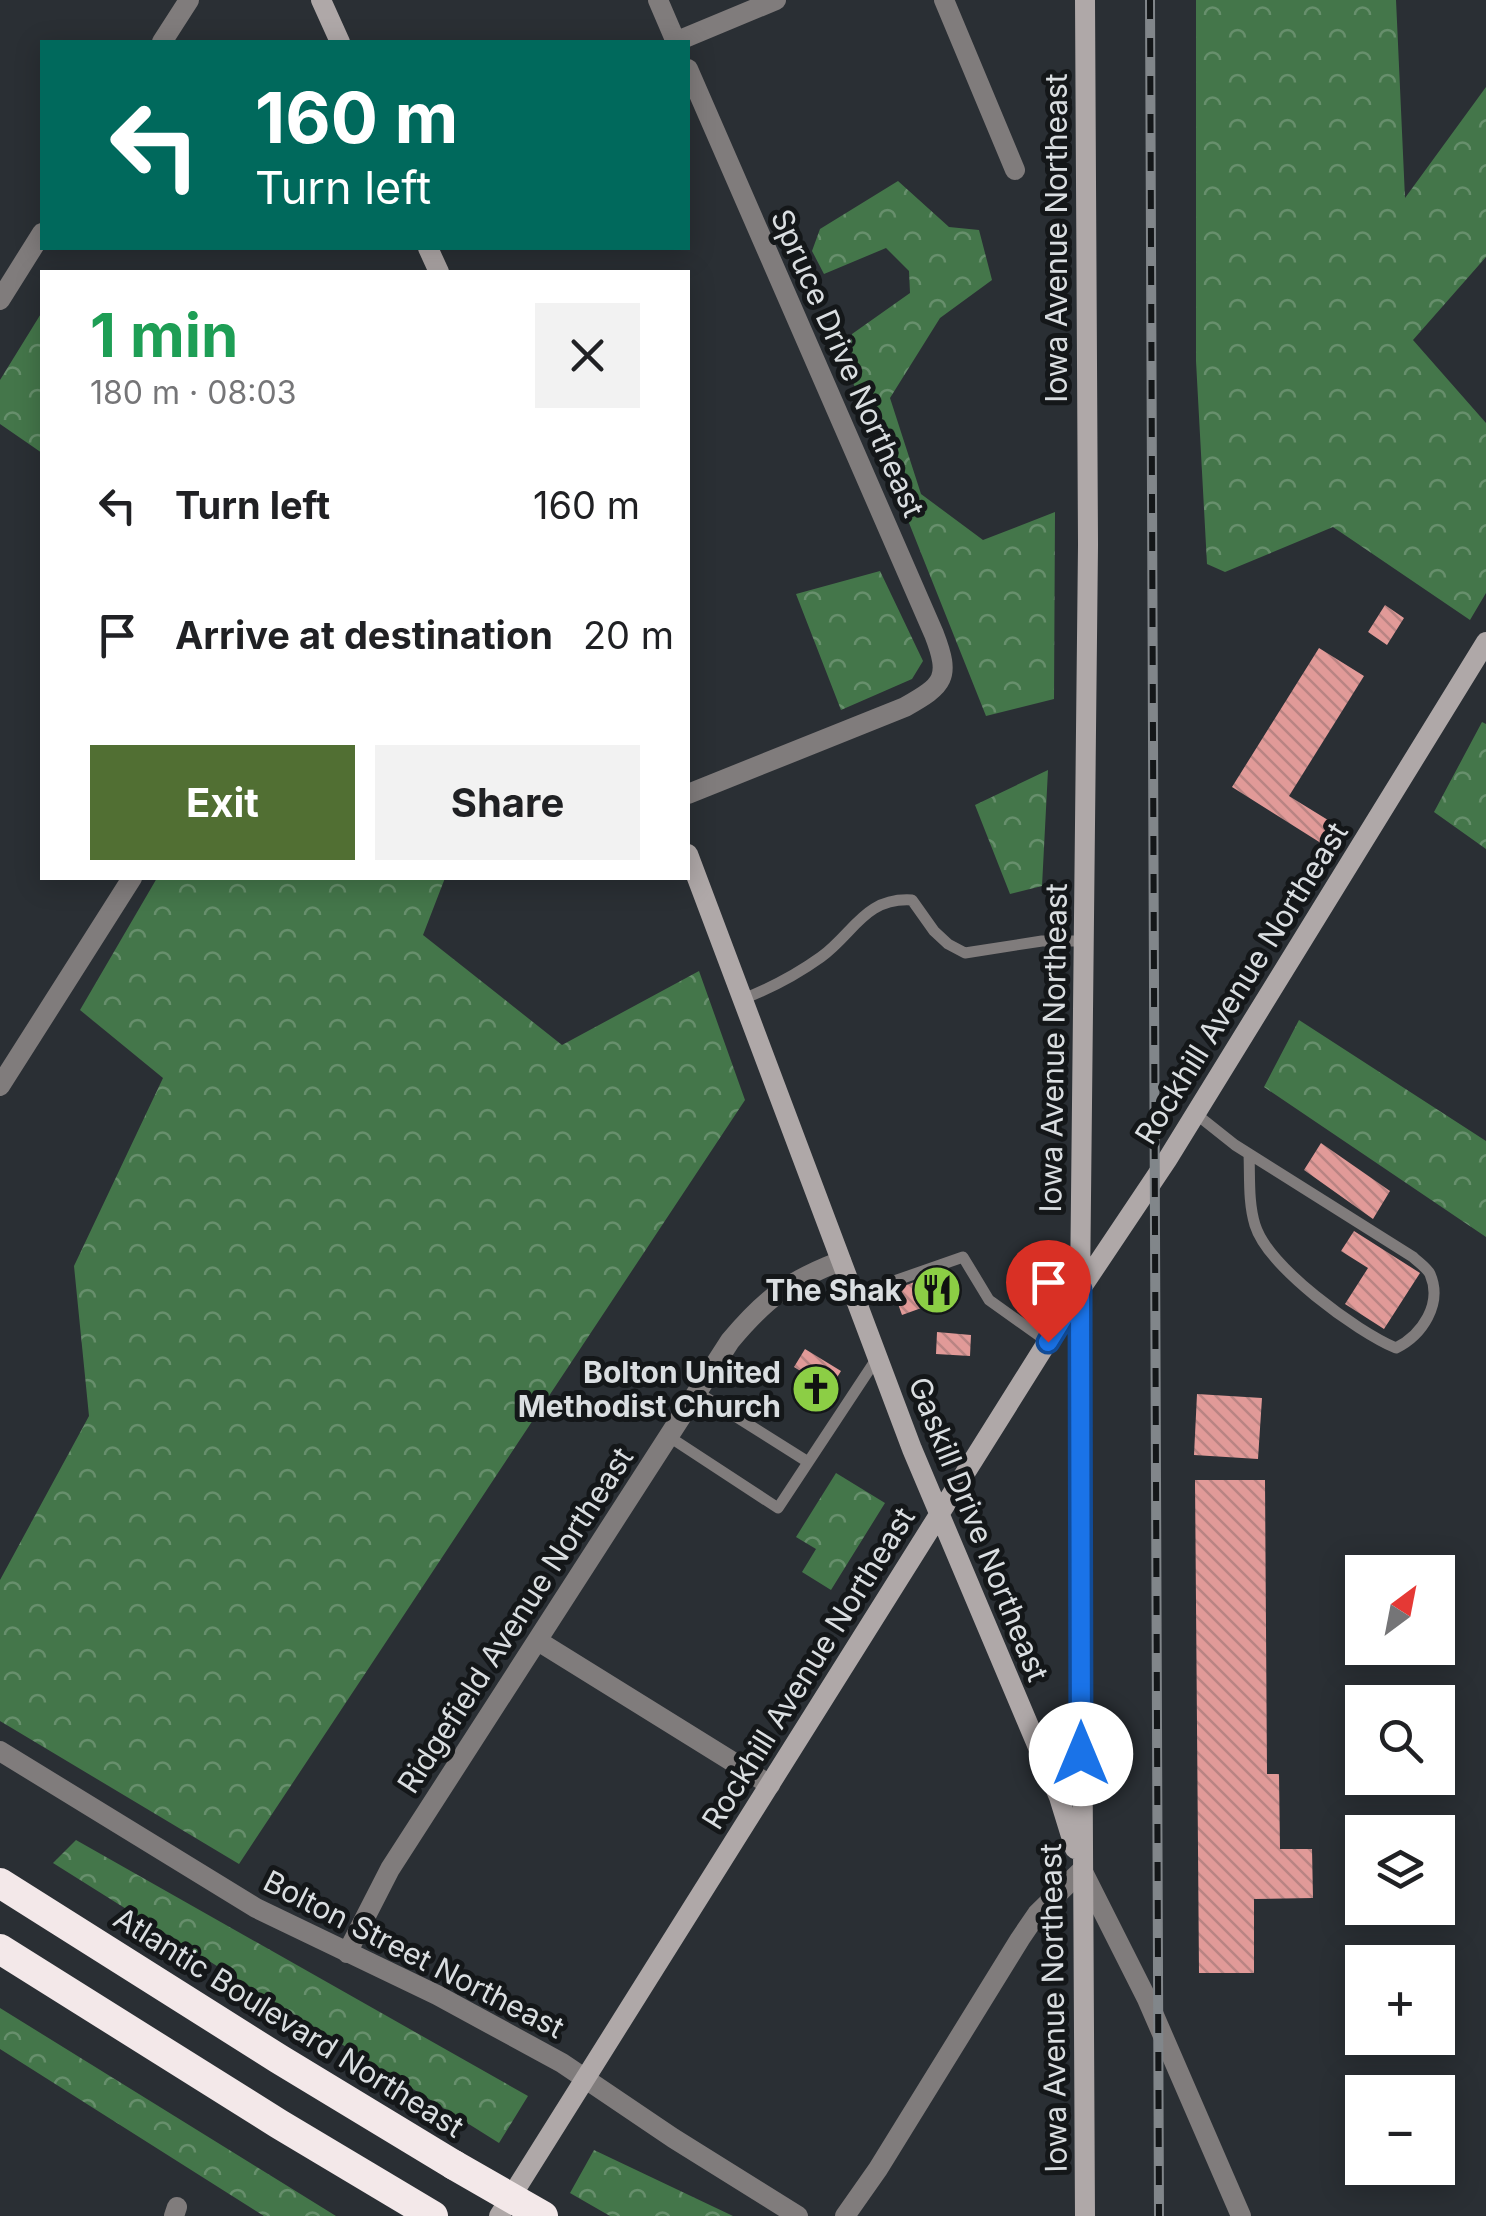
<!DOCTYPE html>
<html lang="en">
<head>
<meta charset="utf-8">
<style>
  :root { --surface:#fff; --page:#f2f2f2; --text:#202124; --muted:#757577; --accent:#516f33 }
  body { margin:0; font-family:Inter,sans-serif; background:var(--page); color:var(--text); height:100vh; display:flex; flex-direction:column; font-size:38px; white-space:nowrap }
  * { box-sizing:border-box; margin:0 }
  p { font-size:32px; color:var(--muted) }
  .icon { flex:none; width:55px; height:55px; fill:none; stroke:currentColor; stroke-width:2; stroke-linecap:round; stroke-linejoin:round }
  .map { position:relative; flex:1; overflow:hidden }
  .sheet { position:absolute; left:40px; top:270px; width:650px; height:610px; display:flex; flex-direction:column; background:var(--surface); border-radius:0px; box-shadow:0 5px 25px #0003 }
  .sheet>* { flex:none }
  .banner { position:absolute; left:40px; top:40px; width:650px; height:210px; border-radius:0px; box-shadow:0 5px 25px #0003; background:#00695c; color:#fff; overflow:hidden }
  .needle { width:65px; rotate:32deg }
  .fabs { position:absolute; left:1345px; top:1555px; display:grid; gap:20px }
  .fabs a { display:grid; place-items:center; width:110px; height:110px; border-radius:0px; background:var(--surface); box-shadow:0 5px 25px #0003; font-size:50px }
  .pin { position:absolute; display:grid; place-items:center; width:85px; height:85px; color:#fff; margin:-102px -42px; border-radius:50% 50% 50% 0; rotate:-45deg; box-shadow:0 0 10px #0007 }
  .pin .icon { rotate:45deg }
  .me { position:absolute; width:110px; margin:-55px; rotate:0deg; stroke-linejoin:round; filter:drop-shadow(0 0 8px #0008) }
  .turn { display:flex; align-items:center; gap:35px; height:210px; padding:0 50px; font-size:45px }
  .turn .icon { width:130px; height:130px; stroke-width:2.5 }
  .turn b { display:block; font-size:70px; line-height:85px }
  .round { display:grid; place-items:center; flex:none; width:105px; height:105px; border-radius:0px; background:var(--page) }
  .headline { display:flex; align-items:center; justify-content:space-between; height:170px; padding:0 50px }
  h1 { font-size:60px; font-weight:700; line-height:75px; color:#1e9e55 }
  .cta { display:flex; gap:20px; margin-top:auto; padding:20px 50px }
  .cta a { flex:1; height:115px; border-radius:0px; background:var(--accent); color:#fff; font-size:40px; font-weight:700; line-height:115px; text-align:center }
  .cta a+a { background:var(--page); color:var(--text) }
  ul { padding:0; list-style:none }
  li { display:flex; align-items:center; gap:30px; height:130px; padding:0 50px }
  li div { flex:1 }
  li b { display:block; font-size:38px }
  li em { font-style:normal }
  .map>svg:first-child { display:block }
  .forest { fill:url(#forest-crowns) }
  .building { fill:url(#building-back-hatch) }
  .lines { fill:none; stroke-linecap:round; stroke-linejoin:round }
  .lane { stroke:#807c7c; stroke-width:11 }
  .street { stroke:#807c7c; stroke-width:20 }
  .secondary { stroke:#afa8a8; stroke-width:20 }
  .highway { stroke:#f3e8e9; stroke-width:30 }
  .rail-casing { stroke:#81868a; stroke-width:10 }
  .rail { stroke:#141719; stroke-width:6; stroke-dasharray:19; stroke-linecap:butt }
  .highway-bridge { stroke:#f3e8e9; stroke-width:30 }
  .route-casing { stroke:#114b97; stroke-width:25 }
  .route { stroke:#1a73e8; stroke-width:18 }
  .labels { text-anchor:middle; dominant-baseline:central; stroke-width:10; stroke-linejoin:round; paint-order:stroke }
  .street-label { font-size:30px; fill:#dadee1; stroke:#141719 }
  .poi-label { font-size:30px; font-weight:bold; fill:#dadee1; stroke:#141719; text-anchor:end }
</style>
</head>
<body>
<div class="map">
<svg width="1486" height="2216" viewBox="0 0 1486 2216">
  <defs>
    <pattern id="forest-crowns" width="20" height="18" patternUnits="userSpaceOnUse" patternTransform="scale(2.5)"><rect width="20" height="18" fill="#44764a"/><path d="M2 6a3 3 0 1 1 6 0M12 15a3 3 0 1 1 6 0" fill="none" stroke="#678f6c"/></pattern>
    <pattern id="building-back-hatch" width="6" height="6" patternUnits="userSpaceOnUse" patternTransform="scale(2.5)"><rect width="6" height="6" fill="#e19a98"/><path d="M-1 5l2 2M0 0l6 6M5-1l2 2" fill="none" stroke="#b98483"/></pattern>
  </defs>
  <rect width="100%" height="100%" fill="#2a2f34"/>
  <path class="forest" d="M1196,0H1396L1405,198L1486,87V257L1413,340L1486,423V593L1470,620L1333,527L1225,572L1207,564L1196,361Z
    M898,181L949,227L979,230L992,280L940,318L890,398L921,494L983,540L1055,512L1054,699L986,716L848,370L852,334L910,293L909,271L886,248L824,274L812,251L820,229Z
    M42,312V453L0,424V380Z
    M880,571L923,661L912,679L841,710L796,594Z
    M1482,722L1486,724V849L1434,812Z
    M1048,770L1042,886L1010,894L975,805Z
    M157,878H445L423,935L562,1045L699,971L745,1100L239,1864L0,1721V1580L89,1416L74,1266L163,1078L80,1010Z
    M1299,1020L1486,1141V1237L1264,1087Z
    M836,1473L885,1503L831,1590L802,1572L816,1549L796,1537Z
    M76,1840L528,2096L499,2143L53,1863Z
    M0,2008L336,2216H264L0,2049Z
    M594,2150L733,2216H610L570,2193Z"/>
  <path class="building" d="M1385,605L1404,618L1387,645L1368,632Z
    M1319,648L1364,676L1289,796L1336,825L1324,845L1232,787Z
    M1321,1143L1390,1191L1373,1219L1304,1170Z
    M1354,1231L1420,1273L1384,1329L1345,1304L1368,1268L1341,1251Z
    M939,1273L949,1298L902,1315L893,1290Z
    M937,1332L971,1335L970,1356L936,1354Z
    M805,1349L841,1371L815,1413L795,1401L810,1377L794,1367Z
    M1197,1394L1262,1398L1258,1459L1194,1455Z
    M1195,1480H1265L1267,1774H1279L1280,1849H1312L1313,1898L1254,1899V1973H1199Z"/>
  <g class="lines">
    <path class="lane" d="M743,999C771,988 796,975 821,957C854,933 865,897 912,900L934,931L948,944L965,953L1042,941H1084
      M1196,1114L1235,1145L1413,1257C1418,1262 1427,1268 1430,1274C1443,1304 1422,1335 1396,1348C1356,1331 1268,1267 1255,1225C1248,1202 1250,1177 1249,1154
      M854,1295L963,1257L989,1300L1048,1342
      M697,1392L808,1462
      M668,1436L778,1508L877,1358"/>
    <path class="street" d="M658,0L676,42
      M944,0L1015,170
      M162,42L189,0
      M675,42L776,0
      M688,69L934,634C951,678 944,685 905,707L688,794
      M0,300L42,233
      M0,1086L132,878
      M538,1641L770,1785
      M0,1751L256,1908L437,1995L562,2063L673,2138L798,2216
      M347,1953L390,1869L730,1341C765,1299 790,1280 841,1261
      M174,2216L177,2207
      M845,2216L878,2169L1020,1939L1037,1914L1082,1870L1147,1999L1241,2216"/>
    <path class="secondary" d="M321,0L340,42
      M428,248L439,272
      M688,854L912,1449L1059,1797L1075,1849
      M499,2216L1080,1290L1167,1160L1486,642
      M1085,2216L1080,1290L1088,545L1085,0"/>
    <path class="highway" d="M0,1883L279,2059L454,2165
      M0,1949L279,2124L433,2216"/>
    <g class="rail-casing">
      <path id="rail" d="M1150,0L1159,2216"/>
    </g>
    <use href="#rail" class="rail"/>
    <path class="highway-bridge" d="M454,2165L543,2216"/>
  </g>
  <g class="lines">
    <g class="route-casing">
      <path id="route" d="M1048,1342L1080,1290L1081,1754"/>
    </g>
    <use href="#route" class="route"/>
  </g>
  <defs>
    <g id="restaurant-disc" transform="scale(2.5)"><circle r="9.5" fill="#8cce45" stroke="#141719"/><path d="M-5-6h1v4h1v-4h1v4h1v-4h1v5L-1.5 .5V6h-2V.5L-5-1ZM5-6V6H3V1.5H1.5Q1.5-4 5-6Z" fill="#111"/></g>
    <g id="church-disc" transform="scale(2.5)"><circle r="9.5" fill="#8cce45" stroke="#141719"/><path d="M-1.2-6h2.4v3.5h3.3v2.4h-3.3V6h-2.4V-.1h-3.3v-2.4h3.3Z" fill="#111"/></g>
  </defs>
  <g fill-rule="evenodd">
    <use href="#restaurant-disc" x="937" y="1290"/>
    <use href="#church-disc" x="816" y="1389"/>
  </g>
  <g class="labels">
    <g class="street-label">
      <text transform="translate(1056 238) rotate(-90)">Iowa Avenue Northeast</text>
      <text transform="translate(848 363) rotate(66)">Spruce Drive Northeast</text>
      <text transform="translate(1241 983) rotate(-58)">Rockhill Avenue Northeast</text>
      <text transform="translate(1053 1048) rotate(-89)">Iowa Avenue Northeast</text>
      <text transform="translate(979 1529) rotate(68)">Gaskill Drive Northeast</text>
      <text transform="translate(515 1620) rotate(-57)">Ridgefield Avenue Northeast</text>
      <text transform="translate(808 1668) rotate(-58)">Rockhill Avenue Northeast</text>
      <text transform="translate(414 1954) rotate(27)">Bolton Street Northeast</text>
      <text transform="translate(1053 2008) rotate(-91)">Iowa Avenue Northeast</text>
      <text transform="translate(289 2022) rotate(32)">Atlantic Boulevard Northeast</text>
    </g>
    <g class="poi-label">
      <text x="902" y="1290">The Shak</text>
      <text x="781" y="1372">Bolton United<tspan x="781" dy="34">Methodist Church</tspan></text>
    </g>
  </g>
</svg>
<div class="fabs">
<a><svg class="needle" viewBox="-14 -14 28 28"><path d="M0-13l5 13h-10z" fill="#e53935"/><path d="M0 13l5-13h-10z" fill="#757577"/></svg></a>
<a><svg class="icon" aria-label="search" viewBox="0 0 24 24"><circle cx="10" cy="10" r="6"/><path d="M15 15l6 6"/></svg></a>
<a><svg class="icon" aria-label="layers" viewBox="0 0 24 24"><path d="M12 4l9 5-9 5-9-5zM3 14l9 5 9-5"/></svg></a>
<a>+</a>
<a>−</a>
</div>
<div class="pin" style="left:1048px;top:1342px;background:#d93025"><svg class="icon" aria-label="arrive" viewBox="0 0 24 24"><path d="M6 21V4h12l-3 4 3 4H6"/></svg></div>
<svg class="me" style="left:1081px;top:1754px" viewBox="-20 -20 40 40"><circle r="19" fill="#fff"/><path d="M0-13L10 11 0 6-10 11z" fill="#1a73e8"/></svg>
<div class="banner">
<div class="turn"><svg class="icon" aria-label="left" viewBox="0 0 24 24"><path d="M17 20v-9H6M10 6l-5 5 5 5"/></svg><div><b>160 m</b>Turn left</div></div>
</div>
<section class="sheet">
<div class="headline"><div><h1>1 min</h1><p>180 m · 08:03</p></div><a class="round"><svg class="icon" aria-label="close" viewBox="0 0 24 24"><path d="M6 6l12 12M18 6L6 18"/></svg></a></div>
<ul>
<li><svg class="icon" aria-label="left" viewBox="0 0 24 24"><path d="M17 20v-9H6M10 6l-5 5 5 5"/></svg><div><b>Turn left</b></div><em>160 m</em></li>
<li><svg class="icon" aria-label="arrive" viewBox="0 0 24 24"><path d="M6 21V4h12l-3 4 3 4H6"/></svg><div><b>Arrive at destination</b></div><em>20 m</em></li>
</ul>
<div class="cta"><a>Exit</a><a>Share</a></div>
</section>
</div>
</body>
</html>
